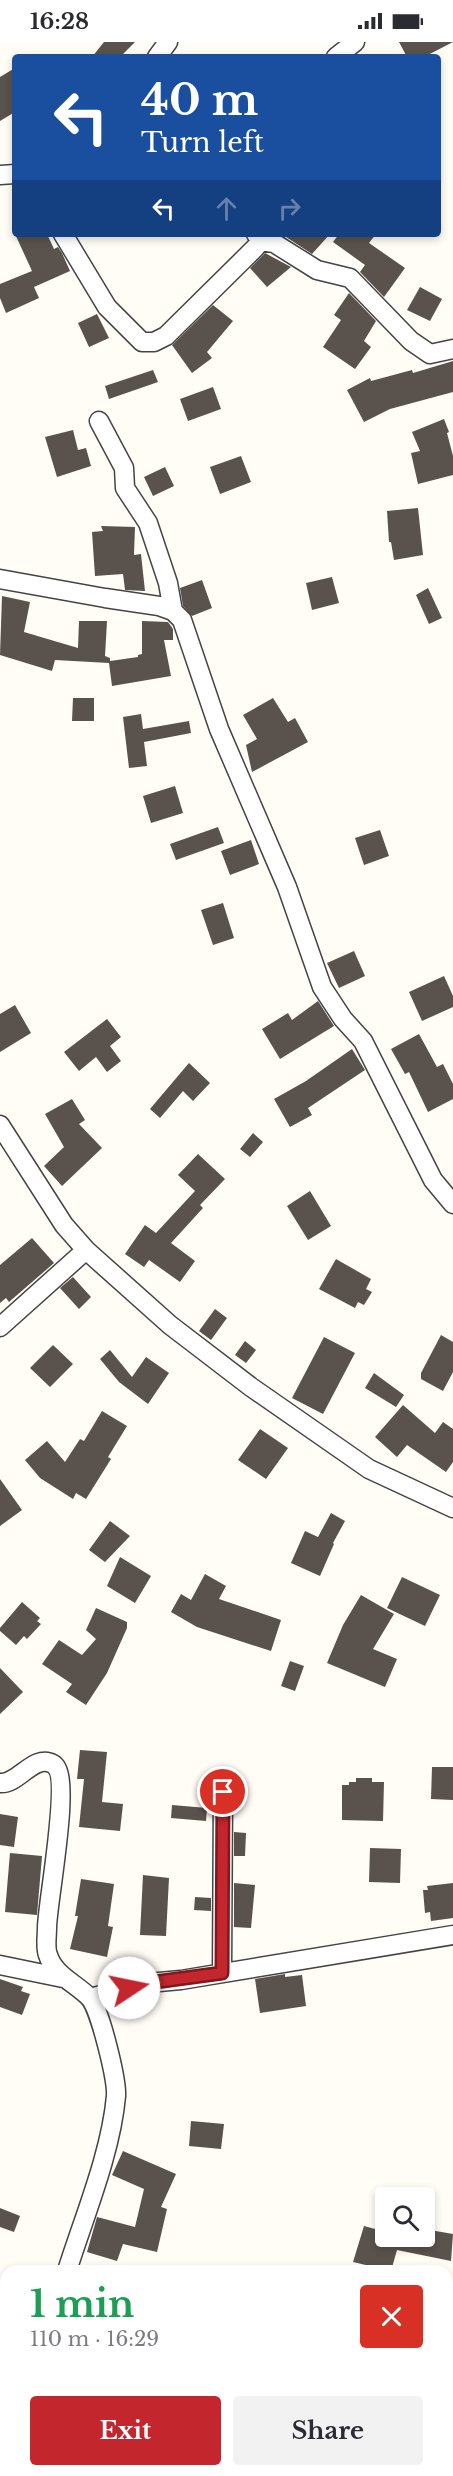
<!DOCTYPE html>
<html lang="en">
<head>
<meta charset="utf-8">
<style>
  :root { --surface:#fff; --page:#f2f2f3; --text:#2b2b33; --muted:#7c7c81; --accent:#c4262e }
  body { margin:0; font-family:"Libre Baskerville",serif; background:var(--page); color:var(--text); height:100vh; display:flex; flex-direction:column; font-size:22px; white-space:nowrap }
  * { box-sizing:border-box; margin:0 }
  p { font-size:20px; color:var(--muted) }
  .icon { flex:none; width:33px; height:33px; fill:none; stroke:currentColor; stroke-width:2; stroke-linecap:round; stroke-linejoin:round }
  .map { position:relative; flex:1; overflow:hidden }
  .sheet { position:absolute; left:0px; top:2223px; width:453px; height:212px; display:flex; flex-direction:column; background:var(--surface); border-radius:18px 18px 0 0; box-shadow:0 3px 9px #0003 }
  .sheet>* { flex:none }
  .hud { position:absolute; left:12px; top:12px; width:429px; height:183px; border-radius:6px; box-shadow:0 3px 9px #0003; background:#1a4fa0; color:#fff; overflow:hidden }
  .controls { position:absolute; left:375px; top:2145px; display:grid; gap:12px }
  .controls a { display:grid; place-items:center; width:60px; height:60px; border-radius:6px; background:var(--surface); box-shadow:0 3px 9px #0003; font-size:30px }
  .pin { position:absolute; display:grid; place-items:center; width:51px; height:51px; color:#fff; margin:-26px; border:3px solid #fff; border-radius:50%; box-shadow:0 2px 6px #0007 }
  .me { position:absolute; width:66px; margin:-33px; rotate:79deg; stroke-linejoin:round; filter:drop-shadow(0 0 4px #0008) }
  .turn { display:flex; align-items:center; gap:21px; height:126px; padding:0 30px; font-size:27px }
  .turn .icon { width:78px; height:78px; stroke-width:2.5 }
  .turn b { display:block; font-size:42px; line-height:51px }
  .lanes { display:flex; align-items:center; height:57px; padding:0 30px; background:#0003; justify-content:center; gap:30px; direction:ltr }
  .lanes .off { opacity:.35 }
  .round { display:grid; place-items:center; flex:none; width:63px; height:63px; border-radius:6px; background:var(--page) }
  .summary { display:flex; align-items:center; justify-content:space-between; height:102px; padding:0 30px }
  h1 { font-size:36px; font-weight:800; line-height:45px; color:#1e9e55 }
  .button { display:flex; gap:12px; margin-top:auto; padding:12px 30px }
  .button a { flex:1; height:69px; border-radius:6px; background:var(--accent); color:#fff; font-size:24px; font-weight:800; line-height:69px; text-align:center }
  .button a+a { background:var(--page); color:var(--text) }
  .status { display:flex; justify-content:space-between; align-items:center; height:42px; padding:0 30px; background:var(--surface); direction:ltr }
  .status svg { height:16px; fill:currentColor }
  .map>svg:first-child { display:block }
  .building { fill:#5a524d }
  .lines { fill:none; stroke-linecap:round; stroke-linejoin:round }
  .street-casing { stroke:#444; stroke-width:21 }
  .street { stroke:#fff; stroke-width:18 }
  .route-casing { stroke:#7f191e; stroke-width:15 }
  .route { stroke:#c4262e; stroke-width:10 }
</style>
</head>
<body>
<div class="status"><b>16:28</b><svg viewBox="0 0 49 12"><path d="M0 12V9h3v3zM5 12V6h3v6zM10 12V3h3v9zM15 12V0h3v12zM26 1h20v11H26zM47 4h2v5h-2z"/></svg></div>
<div class="map">
<svg width="453" height="2434" viewBox="0 0 453 2434">
  <rect width="100%" height="100%" fill="#fffdf5"/>
  <path class="building" d="M104,0H135L120,15H92Z
    M399,0H453L424,15H407Z
    M15,26V70L0,79V35Z
    M15,192H47L54,207L58,205L62,211L70,229L34,245L39,256L6,271L0,256V242L32,229Z
    M285,192H330L312,212L283,193Z
    M339,192H376L369,201L405,226L384,255L360,230L365,223L333,200Z
    M265,211L291,225L267,245L250,226Z
    M420,245L442,257L430,279L407,268Z
    M349,251L376,279L364,299L371,305L355,327L323,305L341,278L334,273Z
    M213,263L233,279L207,310L212,316L192,331L172,303Z
    M97,272L109,296L89,305L78,281Z
    M453,319V350L390,367L364,380L347,348L370,336L371,339L412,328L413,331Z
    M153,328L158,340L109,357L105,344Z
    M213,345L221,367L188,379L180,357Z
    M444,377L449,390L447,391L453,414V433L418,442L411,411L420,409L412,390Z
    M73,388L78,408L86,406L91,424L57,435L45,395Z
    M241,414L251,440L220,452L210,425Z
    M165,425L174,444L153,454L144,435Z
    M418,466L423,513L394,518L391,500H389L387,469Z
    M101,484L135,485L134,513L141,512L145,549L125,548L123,532L95,534L92,490L103,489Z
    M332,535L339,561L312,568L306,541Z
    M202,538L212,566L192,574L183,564L180,546Z
    M428,546L442,576L429,582L416,553Z
    M2,554L30,560L24,590L78,606L79,579H107L105,614L110,616V619L138,615V613L142,612V579L168,580L173,587V598H164L171,634L112,644L109,621L55,618L52,629L0,613Z
    M73,656H94V679H72Z
    M273,656L288,680L295,676L308,700L252,730L246,703L257,697L243,673Z
    M141,672L143,687L189,679L191,691L144,700L147,724L129,726L123,675Z
    M175,744L183,771L151,781L143,754Z
    M218,785L224,801L176,818L170,802Z
    M380,788L389,814L364,823L355,796Z
    M251,798L259,822L230,833L221,809Z
    M223,861L234,896L213,903L201,868Z
    M354,909L365,934L339,946L327,921Z
    M444,934L453,954V965L422,979L409,950Z
    M318,959L334,984L280,1017L262,987L288,971L292,978Z
    M15,963L31,991L0,1010V972Z
    M107,977L121,995L110,1004L121,1019L107,1030L96,1015L79,1029L64,1010Z
    M419,992L437,1025L443,1022L453,1042V1057L428,1070L409,1030L405,1032L391,1007Z
    M352,1007L365,1028L308,1066L312,1073L290,1085L274,1057L306,1039Z
    M189,1021L210,1041L193,1059L183,1049L160,1076L150,1067Z
    M72,1057L85,1078L79,1082L102,1106L62,1144L44,1124L64,1105L45,1072Z
    M253,1091L263,1100L250,1115L240,1107Z
    M198,1112L225,1137L200,1163L203,1166L171,1201L195,1219L180,1240L149,1218L144,1225L125,1212L145,1183L156,1191L195,1149L178,1133Z
    M310,1149L331,1184L308,1198L287,1164Z
    M32,1196L54,1221L9,1260L6,1256L0,1261V1223Z
    M336,1217L371,1237L366,1247L372,1250L364,1263L358,1260L355,1266L319,1247Z
    M73,1235L91,1255L79,1267L60,1246Z
    M215,1267L227,1276L211,1298L199,1289Z
    M441,1293L453,1300V1330L443,1349L421,1337V1331Z
    M324,1295L355,1311L323,1372L292,1356Z
    M245,1299L256,1308L246,1321L235,1313Z
    M53,1303L73,1322L50,1345L30,1326Z
    M110,1308L132,1335L146,1315L169,1331L148,1362L119,1340L100,1317Z
    M374,1331L404,1353L396,1365L365,1346Z
    M403,1363L435,1391L443,1380L453,1387V1420L446,1430L407,1403L397,1415L375,1395Z
    M102,1369L127,1384L108,1415L111,1417L86,1457L76,1451L73,1457L40,1436L25,1418L47,1399L65,1420L80,1397L84,1399Z
    M260,1387L288,1406L266,1437L238,1418Z
    M0,1437L22,1468L0,1484Z
    M331,1471L345,1479L333,1501L334,1502L320,1534L291,1521L305,1489L318,1495Z
    M110,1479L130,1494L105,1520L89,1508Z
    M120,1515L151,1534L135,1561L107,1544Z
    M205,1532L226,1544L219,1557L281,1578L271,1609L197,1585L171,1570L181,1552L191,1558Z
    M402,1535L440,1553L425,1584L387,1566Z
    M361,1553L394,1572L373,1607L397,1617L385,1645L327,1621L343,1583Z
    M22,1560L40,1576L37,1579L41,1582L27,1597L24,1594L16,1603L0,1589V1586Z
    M96,1566L127,1580V1586L107,1631L86,1663L66,1650L72,1642L42,1622L59,1598L82,1613L96,1597L86,1588Z
    M290,1619L304,1624L295,1649L281,1644Z
    M0,1626L23,1650L0,1672Z
    M80,1708L107,1710L102,1760L123,1762L120,1789L79,1785L84,1737H77Z
    M432,1725H453V1758L431,1757Z
    M356,1736H372V1740H384L383,1779L342,1778V1743H349V1740H356Z
    M172,1763L207,1766L206,1779L171,1776Z
    M0,1772L18,1775L14,1805L0,1803Z
    M234,1790L246,1791L245,1814H234Z
    M370,1806L401,1807L400,1841L369,1840Z
    M10,1811L42,1814L37,1873L5,1870Z
    M143,1833L169,1836L166,1894L140,1893Z
    M81,1837L114,1842L108,1884L113,1885L107,1915L70,1907L78,1874H75Z
    M234,1841L255,1843L251,1886L234,1885Z
    M453,1841V1876L431,1879L430,1870L425,1871L423,1848H428L427,1844Z
    M195,1855L211,1856V1869L194,1868Z
    M285,1932V1935L302,1933L306,1964L260,1971L255,1937Z
    M0,1937L23,1945L21,1949L30,1952L22,1973L0,1965Z
    M191,2079L224,2082L221,2107L189,2104Z
    M123,2109L176,2132L161,2165L167,2167L157,2210L123,2202L117,2219L87,2210L97,2175L135,2185L144,2147L112,2133Z
    M0,2166L20,2174L14,2190L0,2185Z
    M364,2184L386,2190V2194H401L420,2200L421,2194H424V2187L453,2192L451,2219L397,2208L391,2229L353,2220Z"/>
  <g class="lines">
    <g class="street-casing">
      <path id="street" d="M157,15L168,0
        M336,15L355,0
        M0,133L15,132
        M63,192L107,265L142,300H154L166,294L255,206L261,199L256,192
        M261,199L274,201L317,228L350,236L411,299L430,312L453,307
        M99,379L124,426L125,446L148,481L168,541L173,569
        M0,537L105,556L159,564L173,569L182,578L219,687L287,845L322,945L343,977L363,999L433,1138L453,1162
        M0,1083L64,1183L86,1208L170,1283L251,1345L369,1427L453,1466
        M0,1285L86,1208
        M0,1741C18,1743 34,1711 53,1722C73,1733 47,1860 47,1886C47,1894 45,1906 48,1913C54,1933 75,1941 89,1955C100,1966 117,2038 116,2054C111,2111 84,2175 67,2229
        M0,1923L63,1936
        M222,1931L223,1750
        M90,1956L148,1941L181,1938L453,1893
        M447,2398L453,2396
        M0,2423L6,2424
        M92,2428L112,2434
        M46,2434L50,2428
        M362,2434L375,2428"/>
    </g>
    <use href="#street" class="street"/>
  </g>
  <g class="lines">
    <g class="route-casing">
      <path id="route" d="M129,1946L148,1941L222,1931L223,1750"/>
    </g>
    <use href="#route" class="route"/>
  </g>
</svg>
<div class="controls">
<a><svg class="icon" aria-label="search" viewBox="0 0 24 24"><circle cx="10" cy="10" r="6"/><path d="M15 15l6 6"/></svg></a>
</div>
<div class="pin" style="left:223px;top:1750px;background:#d93025"><svg class="icon" aria-label="arrive" viewBox="0 0 24 24"><path d="M6 21V4h12l-3 4 3 4H6"/></svg></div>
<svg class="me" style="left:129px;top:1946px" viewBox="-20 -20 40 40"><circle r="19" fill="#fff"/><path d="M0-13L10 11 0 6-10 11z" fill="#c4262e"/></svg>
<div class="hud">
<div class="turn"><svg class="icon" aria-label="left" viewBox="0 0 24 24"><path d="M17 20v-9H6M10 6l-5 5 5 5"/></svg><div><b>40 m</b>Turn left</div></div>
<div class="lanes"><svg class="icon" aria-label="left" viewBox="0 0 24 24"><path d="M17 20v-9H6M10 6l-5 5 5 5"/></svg><svg class="icon off" aria-label="ahead" viewBox="0 0 24 24"><path d="M12 20V5M6 11l6-6 6 6"/></svg><svg class="icon off" aria-label="right" viewBox="0 0 24 24"><path d="M7 20v-9h11M14 6l5 5-5 5"/></svg></div>
</div>
<section class="sheet">
<div class="summary"><div><h1>1 min</h1><p>110 m · 16:29</p></div><a class="round" style="background:#d93025;color:#fff"><svg class="icon" aria-label="close" viewBox="0 0 24 24"><path d="M6 6l12 12M18 6L6 18"/></svg></a></div>
<div class="button"><a>Exit</a><a>Share</a></div>
</section>
</div>
</body>
</html>
